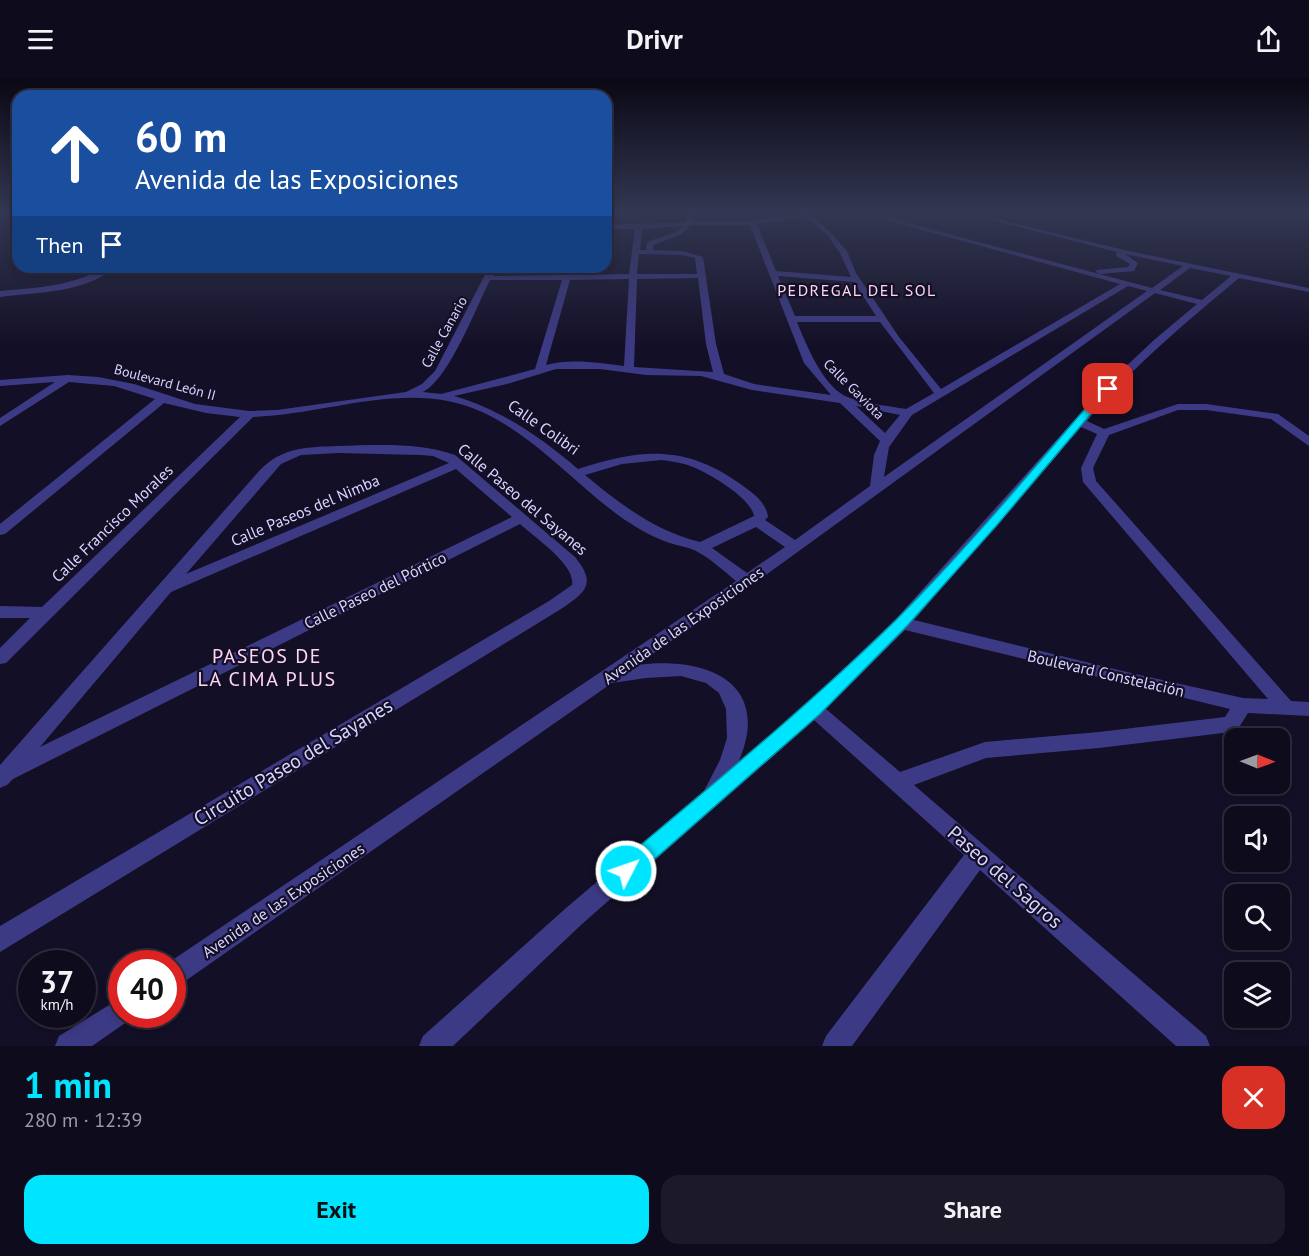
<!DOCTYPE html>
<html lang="en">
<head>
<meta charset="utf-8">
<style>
  :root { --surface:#0e0b1c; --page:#1c1929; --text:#f1f3f6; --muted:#9b9ba3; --line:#2e2b3b; --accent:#00e5ff }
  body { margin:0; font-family:"PT Sans",sans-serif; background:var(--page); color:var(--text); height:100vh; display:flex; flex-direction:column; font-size:22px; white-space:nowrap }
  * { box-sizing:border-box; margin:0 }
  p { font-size:20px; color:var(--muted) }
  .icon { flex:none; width:33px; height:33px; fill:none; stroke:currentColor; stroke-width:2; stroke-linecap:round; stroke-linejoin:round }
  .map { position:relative; height:968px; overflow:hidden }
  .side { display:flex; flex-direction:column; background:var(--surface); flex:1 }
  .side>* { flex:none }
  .hud { position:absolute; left:12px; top:12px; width:600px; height:183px; border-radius:18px; box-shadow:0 3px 9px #0003,0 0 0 2px var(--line); background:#1a4fa0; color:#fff; overflow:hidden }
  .needle { width:39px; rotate:91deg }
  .controls { position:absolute; left:1224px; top:650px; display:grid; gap:12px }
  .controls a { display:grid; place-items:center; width:66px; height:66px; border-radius:12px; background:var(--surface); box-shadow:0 3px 9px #0003,0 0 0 2px var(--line); font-size:30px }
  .speed { position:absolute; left:18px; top:872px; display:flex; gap:12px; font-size:30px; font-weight:700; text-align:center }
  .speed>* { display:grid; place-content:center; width:78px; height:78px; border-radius:50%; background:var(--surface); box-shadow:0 3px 9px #0003,0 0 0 2px var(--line); line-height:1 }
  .speed small { font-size:15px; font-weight:400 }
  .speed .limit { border:9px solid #d22; background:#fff; color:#111 }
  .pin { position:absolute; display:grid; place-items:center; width:51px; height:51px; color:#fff; margin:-26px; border-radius:12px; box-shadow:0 3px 9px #0006 }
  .me { position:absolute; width:66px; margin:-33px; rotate:49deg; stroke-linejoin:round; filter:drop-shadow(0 0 4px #0008) }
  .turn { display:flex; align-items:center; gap:21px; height:126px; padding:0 24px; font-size:27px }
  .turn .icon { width:78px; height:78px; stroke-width:2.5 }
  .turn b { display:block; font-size:42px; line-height:51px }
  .then { display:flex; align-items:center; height:57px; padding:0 24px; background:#0003; gap:12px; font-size:22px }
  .round { display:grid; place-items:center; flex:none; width:63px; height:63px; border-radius:18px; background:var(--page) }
  .summary { display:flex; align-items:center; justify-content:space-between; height:102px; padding:0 24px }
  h1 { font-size:36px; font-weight:600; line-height:45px; color:var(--accent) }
  .cta { display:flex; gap:12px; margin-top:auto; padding:12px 24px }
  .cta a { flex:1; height:69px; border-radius:18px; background:var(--accent); color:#111; font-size:24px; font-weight:600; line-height:69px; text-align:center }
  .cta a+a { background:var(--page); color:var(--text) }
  header { display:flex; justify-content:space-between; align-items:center; height:78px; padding:0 24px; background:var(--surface); font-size:27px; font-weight:600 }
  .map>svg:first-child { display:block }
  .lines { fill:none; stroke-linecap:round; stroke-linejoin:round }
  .minor { fill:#3d3a85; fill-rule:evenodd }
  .route { fill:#00e5ff; stroke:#0095a6; stroke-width:1.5 }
  .labels { text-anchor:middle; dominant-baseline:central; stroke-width:4.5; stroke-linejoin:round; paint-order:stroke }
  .far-street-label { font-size:14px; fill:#d9d4ff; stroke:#130f26 }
  .far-quarter-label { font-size:16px; letter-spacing:1.5px; fill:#ffd6f0; stroke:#130f26 }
  .street-label { font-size:16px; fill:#d9d4ff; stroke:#130f26 }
  .quarter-label { font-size:20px; letter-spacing:1.5px; fill:#ffd6f0; stroke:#130f26 }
  .near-street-label { font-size:20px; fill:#d9d4ff; stroke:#130f26 }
</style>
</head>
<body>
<header><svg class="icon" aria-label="menu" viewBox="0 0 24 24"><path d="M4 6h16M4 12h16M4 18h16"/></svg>Drivr<svg class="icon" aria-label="share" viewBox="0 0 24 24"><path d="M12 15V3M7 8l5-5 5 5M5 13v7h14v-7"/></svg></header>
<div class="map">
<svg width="1309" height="968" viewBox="0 0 1309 968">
  <rect width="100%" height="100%" fill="#130f26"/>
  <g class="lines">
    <path class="minor" d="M688,133H694L693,143H753L819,133L811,137L832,156L847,173L856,195L899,259L941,311L1120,206L853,133H862L1152,210L1183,188L1125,176L1138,185L1134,193L1100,196L1096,194L1097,192L1128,189L1130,186L1116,178L1117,174L956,133H965L1124,172L1309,210V214L1239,200C1185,245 1132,289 1087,343L1104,351L1178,326H1206L1278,336L1309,358V368L1271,341L1206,332H1178L1109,357L1093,390L1096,403L1291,623L1309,624V638L1248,635L1238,651L1231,654L1099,670L986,680L914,707L1206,958L1210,968H1176L980,792L852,968H822L826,958L964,777L814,642L582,846L453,968H419L423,958L566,830L704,713L720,682L727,660L726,631L719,615L706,605L681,598L646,600L612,605L181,906L172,909V885H168L736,503C724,493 710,480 696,473C689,469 678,468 670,465C654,460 639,451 625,442C569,403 519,337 448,323C384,311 317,337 253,339L6,585L0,586V570L30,540H0V528L42,529L240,339L206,335L164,325L5,456L0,457V446L155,321L114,308L69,304L0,348V340L55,304L0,308V302L68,297L98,299L134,306L195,326L249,333L277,332L406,314L422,306L435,293L489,189H497L493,198L563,197L566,189L573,190L571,197L629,196L635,151H606V147L686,144ZM806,139L828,158L840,175L851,199L776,193L757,146ZM691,147H750L804,285L831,317L754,306L724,296L716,266L703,179L682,173L653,172V167L680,157ZM684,148L676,154L647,164L646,172H640L642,151ZM639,176L682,177L695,180L697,196H637ZM1190,190L1231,198L1202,222L1160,212ZM778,198L854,204L876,238H795ZM698,200L706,266L713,294L634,289L637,201ZM629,201L624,288C600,285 570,280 546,287L570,202ZM490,202H562L535,291L441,316L423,314C449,301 476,230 490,202ZM1128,208L1147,213L884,399L889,369L912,337ZM1155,215L1197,226L1154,262L1104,309L896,541L807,626L739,683C773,602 703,578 637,587L752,507ZM797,244H880L934,315L906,331C888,328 868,326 850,320C824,312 806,266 797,244ZM556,291H600L646,297L701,298L752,312L840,325L880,363L874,377L870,408L795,462L765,442L768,439C766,423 751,414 739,405C684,366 639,371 578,391C540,359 502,332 454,318L507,306ZM856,328L900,337L885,355ZM1081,349L1097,356L1081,390L1083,404L1268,621L1243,620L1131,595L914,542ZM661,382C672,383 683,385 693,389C710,396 751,420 754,438L700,464C655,453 620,426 585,397L622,386ZM756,449L785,469L747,495L712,470ZM905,552L1230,631L1225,639L1099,654L985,664L900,694L826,631Z
      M1255,133H1309V137L1253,136Z
      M106,189H116C84,215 39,214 0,219V213C41,209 69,209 106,189Z
      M338,368C377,367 419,364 455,377L575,479C597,506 586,514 561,531L0,874V848L549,523L572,507C576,487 534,459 520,446L13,701L7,707L0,710V687L260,392C282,369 308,369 338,368ZM338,375L421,377L433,378L449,385L186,496L281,386L301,377ZM456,391L512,439L40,669L171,514Z
      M122,919V936H133L131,941L92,968H55L59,958Z"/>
  </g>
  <linearGradient id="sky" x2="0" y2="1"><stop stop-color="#0a0815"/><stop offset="0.5" stop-color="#333752"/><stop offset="1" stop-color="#333752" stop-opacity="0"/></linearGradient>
  <rect width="1309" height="268" fill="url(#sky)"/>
  <path class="route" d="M1104,309L1112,311L997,447L907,548L820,636L633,800L626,803L618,800L615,793L618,786C712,707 807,629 895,543C969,469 1036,387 1104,309Z"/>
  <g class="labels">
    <g class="far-street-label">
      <text transform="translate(444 254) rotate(-61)">Calle Canario</text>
      <text transform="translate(165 304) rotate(15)">Boulevard León II</text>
      <text transform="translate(854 311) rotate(45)">Calle Gaviota</text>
    </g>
    <g class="far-quarter-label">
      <text x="857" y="212">PEDREGAL DEL SOL</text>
    </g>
    <g class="street-label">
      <text transform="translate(544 349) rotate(35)">Calle Colibri</text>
      <text transform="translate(523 421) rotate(40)">Calle Paseo del Sayanes</text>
      <text transform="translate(305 432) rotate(-23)">Calle Paseos del Nimba</text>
      <text transform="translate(112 445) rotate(-44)">Calle Francisco Morales</text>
      <text transform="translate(375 512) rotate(-26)">Calle Paseo del Pórtico</text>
      <text transform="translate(683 547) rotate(-35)">Avenida de las Exposiciones</text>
      <text transform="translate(1106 595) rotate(13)">Boulevard Constelación</text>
      <text transform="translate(283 822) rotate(-34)">Avenida de las Exposiciones</text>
    </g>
    <g class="quarter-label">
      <text x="267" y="578">PASEOS DE<tspan x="267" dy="23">LA CIMA PLUS</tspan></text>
    </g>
    <g class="near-street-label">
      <text transform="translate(293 684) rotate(-31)">Circuito Paseo del Sayanes</text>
      <text transform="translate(1005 799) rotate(41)">Paseo del Sagros</text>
    </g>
  </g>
</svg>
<div class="controls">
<a><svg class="needle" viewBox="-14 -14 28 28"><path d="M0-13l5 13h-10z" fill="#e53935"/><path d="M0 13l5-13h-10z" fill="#9b9ba3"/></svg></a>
<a><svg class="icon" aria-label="sound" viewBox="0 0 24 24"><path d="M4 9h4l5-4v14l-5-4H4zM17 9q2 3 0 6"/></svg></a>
<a><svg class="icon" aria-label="search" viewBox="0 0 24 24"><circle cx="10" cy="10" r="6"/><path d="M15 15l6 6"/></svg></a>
<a><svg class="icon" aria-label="layers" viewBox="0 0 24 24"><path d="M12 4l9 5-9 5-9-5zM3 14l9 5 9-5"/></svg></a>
</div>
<div class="speed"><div>37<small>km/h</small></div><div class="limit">40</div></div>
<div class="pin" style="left:1108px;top:311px;background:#d93025"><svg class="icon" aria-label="arrive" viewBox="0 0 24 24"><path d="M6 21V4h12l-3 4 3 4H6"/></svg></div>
<svg class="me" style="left:626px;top:793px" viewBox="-20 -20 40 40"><circle r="17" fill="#00e5ff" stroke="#fff" stroke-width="3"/><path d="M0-11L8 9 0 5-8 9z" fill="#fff"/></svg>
<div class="hud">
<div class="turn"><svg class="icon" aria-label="ahead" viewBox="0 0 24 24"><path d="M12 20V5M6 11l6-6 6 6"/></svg><div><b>60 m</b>Avenida de las Exposiciones</div></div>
<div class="then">Then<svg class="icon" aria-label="arrive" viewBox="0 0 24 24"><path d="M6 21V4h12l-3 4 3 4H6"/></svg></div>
</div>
</div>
<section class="side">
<div class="summary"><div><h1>1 min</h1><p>280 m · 12:39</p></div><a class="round" style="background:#d93025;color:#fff"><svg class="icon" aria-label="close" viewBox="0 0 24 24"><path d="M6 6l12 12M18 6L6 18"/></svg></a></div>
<div class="cta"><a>Exit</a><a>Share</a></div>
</section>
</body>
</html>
